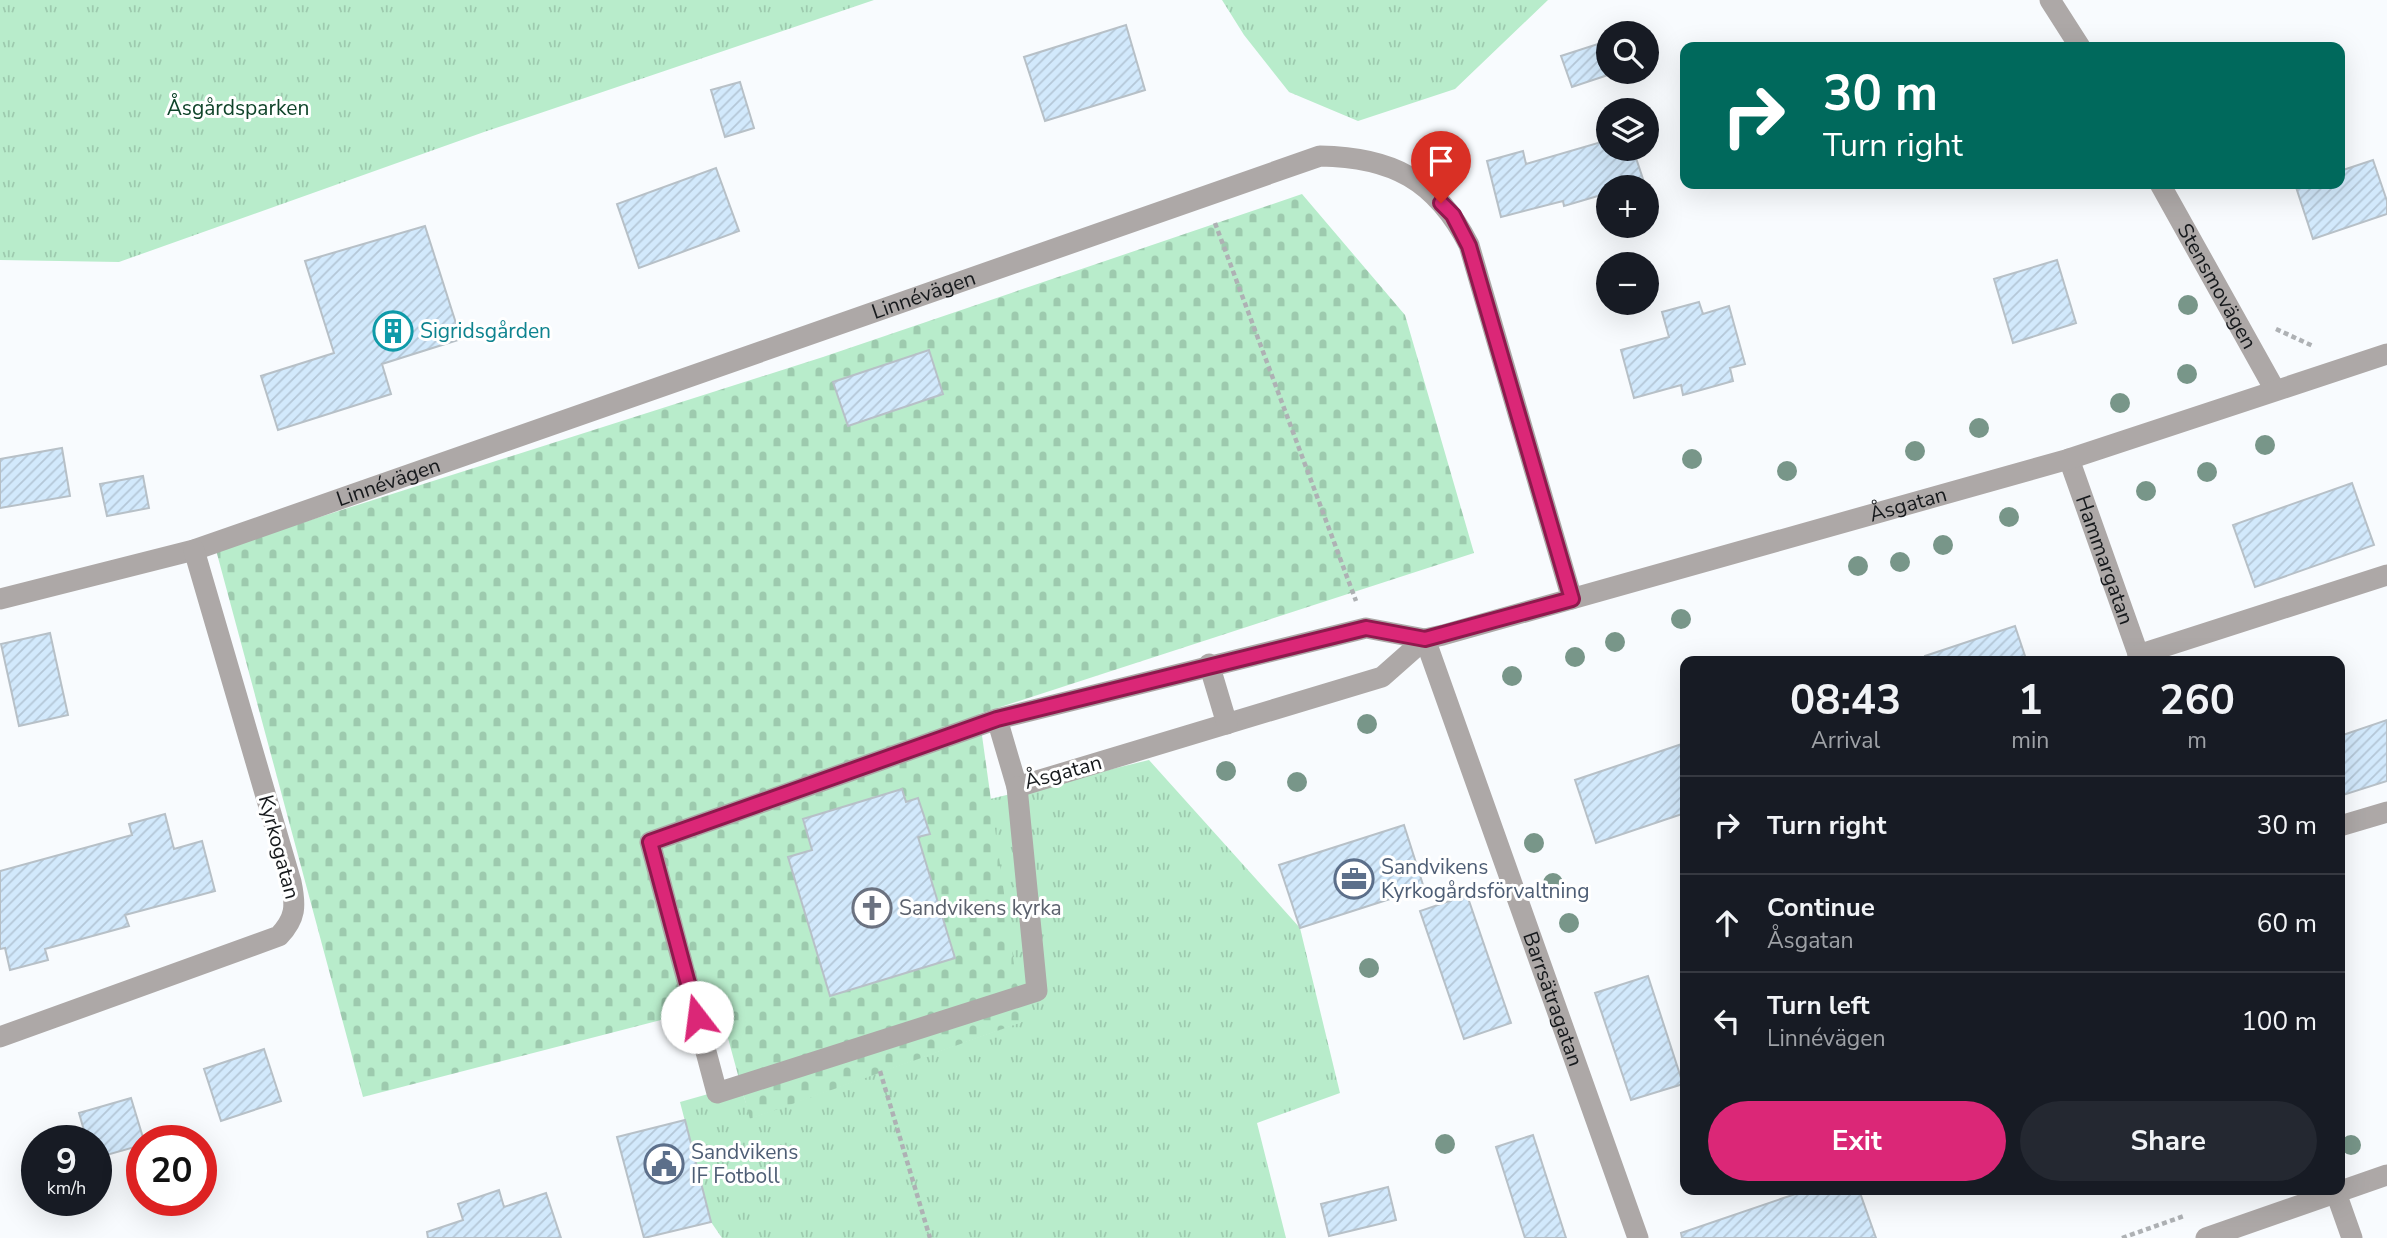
<!DOCTYPE html>
<html lang="en">
<head>
<meta charset="utf-8">
<style>
  :root { --surface:#171b24; --page:#242831; --text:#f1f3f6; --muted:#9ea1a6; --line:#363941; --accent:#db2777 }
  body { margin:0; font-family:"Nunito Sans",sans-serif; background:var(--page); color:var(--text); height:100vh; display:flex; flex-direction:column; font-size:26px; white-space:nowrap }
  * { box-sizing:border-box; margin:0 }
  p { font-size:23px; color:var(--muted) }
  .icon { flex:none; width:38px; height:38px; fill:none; stroke:currentColor; stroke-width:2; stroke-linecap:round; stroke-linejoin:round }
  .map { position:relative; flex:1; overflow:hidden }
  .side { position:absolute; left:1680px; top:656px; width:665px; height:539px; display:flex; flex-direction:column; background:var(--surface); border-radius:14px; box-shadow:0 7px 28px #0002 }
  .side>* { flex:none }
  .top-card { position:absolute; left:1680px; top:42px; width:665px; height:147px; border-radius:14px; box-shadow:0 7px 28px #0002; background:#00695c; color:#fff; overflow:hidden }
  .buttons { position:absolute; left:1596px; top:21px; display:grid; gap:14px }
  .buttons a { display:grid; place-items:center; width:63px; height:63px; border-radius:50%; background:var(--surface); box-shadow:0 7px 28px #0002; font-size:35px }
  .speed { position:absolute; left:21px; top:1125px; display:flex; gap:14px; font-size:35px; font-weight:700; text-align:center }
  .speed>* { display:grid; place-content:center; width:91px; height:91px; border-radius:50%; background:var(--surface); box-shadow:0 7px 28px #0002; line-height:1 }
  .speed small { font-size:18px; font-weight:400 }
  .speed .limit { border:10px solid #d22; background:#fff; color:#111 }
  .pin { position:absolute; display:grid; place-items:center; width:60px; height:60px; color:#fff; margin:-72px -30px; border-radius:50% 50% 50% 0; rotate:-45deg; box-shadow:0 0 7px #0007 }
  .pin .icon { rotate:45deg }
  .me { position:absolute; width:77px; margin:-38px; rotate:345deg; stroke-linejoin:round; filter:drop-shadow(0 0 5px #0008) }
  .turn { display:flex; align-items:center; gap:24px; height:147px; padding:0 28px; font-size:32px }
  .turn .icon { width:91px; height:91px; stroke-width:2.5 }
  .turn b { display:block; font-size:49px; line-height:60px }
  .eta { display:flex; justify-content:space-evenly; align-items:center; height:119px; text-align:center }
  .eta b { font-size:42px; font-weight:700; line-height:49px }
  .cta { display:flex; gap:14px; margin-top:auto; padding:14px 28px }
  .cta a { flex:1; height:80px; border-radius:42px; background:var(--accent); color:#fff; font-size:28px; font-weight:700; line-height:80px; text-align:center }
  .cta a+a { background:var(--page); color:var(--text) }
  ul { padding:0; list-style:none }
  li { display:flex; align-items:center; gap:21px; height:98px; padding:0 28px; border-top:2px solid var(--line) }
  li div { flex:1 }
  li b { display:block; font-size:26px }
  li em { font-style:normal }
  .map>svg:first-child { display:block }
  .grass { fill:url(#grass-tufts) }
  .cemetery { fill:url(#cemetery-stones) }
  .building { fill:url(#building-hatch); stroke:#b7c0c7; stroke-width:2 }
  .lines { fill:none; stroke-linecap:round; stroke-linejoin:round }
  .path { stroke:#aeb1b4; stroke-width:4.5; stroke-dasharray:5 3.5; stroke-linecap:butt }
  .minor { stroke:#ada8a7; stroke-width:21 }
  .tree { fill:#789689 }
  .route-casing { stroke:#8e194d; stroke-width:18 }
  .route { stroke:#db2777; stroke-width:12 }
  .labels { text-anchor:middle; dominant-baseline:central; stroke-width:6; stroke-linejoin:round; paint-order:stroke }
  .park-label { font-size:21px; fill:#10442a; stroke:#fff }
  .street-label { font-size:21px; fill:#16191c; stroke:#fff }
  .culture-label { font-size:21px; fill:#0d838f; stroke:#fff; text-anchor:start }
  .service-label { font-size:21px; fill:#4e5e75; stroke:#fff; text-anchor:start }
  .worship-label { font-size:21px; fill:#5b616d; stroke:#fff; text-anchor:start }
</style>
</head>
<body>
<div class="map">
<svg width="2387" height="1238" viewBox="0 0 2387 1238">
  <defs>
    <pattern id="grass-tufts" width="24" height="20" patternUnits="userSpaceOnUse" patternTransform="scale(1.75)"><rect width="24" height="20" fill="#b8eccb"/><path d="M3 7l-1-3M5 7V3M7 7l1-3M15 17l-1-3M17 17v-4M19 17l1-3" fill="none" stroke="#9dcaae"/></pattern>
    <pattern id="cemetery-stones" width="16" height="16" patternUnits="userSpaceOnUse" patternTransform="scale(1.75)"><rect width="16" height="16" fill="#b8eccb"/><path d="M2 7V4a2 2 0 0 1 4 0v3zM10 15v-3a2 2 0 0 1 4 0v3z" fill="#9dcaae"/></pattern>
    <pattern id="building-hatch" width="6" height="6" patternUnits="userSpaceOnUse" patternTransform="scale(1.75)"><rect width="6" height="6" fill="#d2e9fc"/><path d="M-1 1l2-2M0 6l6-6M5 7l2-2" fill="none" stroke="#b4c7d7"/></pattern>
  </defs>
  <rect width="100%" height="100%" fill="#f8fbfe"/>
  <path class="grass" d="M0,0H874L484,132L119,262L0,260Z
    M1222,0H1548L1455,89L1358,121L1289,92L1244,35Z
    M1149,760L1300,928L1340,1093L1257,1123L1286,1238H722L711,1222L680,1102L740,1085L751,1118L1021,1022L990,799Z"/>
  <path class="cemetery" d="M1302,194L1405,315L1474,553L979,714L1022,1022L750,1119L719,1005L363,1097L216,550L823,357Z"/>
  <path class="building" d="M1126,25L1145,90L1045,121L1024,57Z
    M1607,41L1608,72H1617L1572,87L1561,56Z
    M740,82L754,128L725,137L711,90Z
    M1608,140V149H1633L1644,182L1628,187H1608V193L1564,206L1563,201L1501,217L1487,161L1523,151L1526,164Z
    M2373,160L2387,201V214L2313,239L2295,184H2340V171Z
    M716,168L739,231L639,268L617,204Z
    M425,226L461,339L382,364L391,394L278,430L261,376L334,353L305,261Z
    M2057,260L2076,323L2013,343L1994,279Z
    M1699,302L1703,314L1729,306L1745,364L1730,368L1733,381L1683,395L1681,385L1634,398L1621,350L1669,337L1662,312Z
    M929,350L943,394L848,426L833,382Z
    M62,448L70,496L0,508V459Z
    M143,476L149,508L107,516L100,484Z
    M2352,483L2374,545L2255,587L2233,525Z
    M2015,626L2027,662H1926L1925,656Z
    M50,633L68,715L19,726L1,644Z
    M2387,720V781L2340,796V736Z
    M1685,743V813L1596,843L1575,780Z
    M902,789L906,802L918,798L930,834L918,837L955,958L830,996L788,857L812,850L803,819Z
    M165,814L174,849L202,841L215,891L125,915L129,926L45,949L48,960L10,970L5,948L0,949V871L132,835L129,824Z
    M1404,825L1424,888L1300,928L1279,865Z
    M1467,895L1511,1023L1464,1039L1420,911Z
    M1648,976L1683,1084L1631,1100L1595,993Z
    M264,1049L281,1101L221,1121L204,1069Z
    M131,1098L144,1141L142,1145L96,1158V1141H87L79,1113Z
    M685,1120L711,1222L644,1238L617,1137Z
    M1533,1135L1566,1238H1525L1496,1147Z
    M1388,1187L1396,1220L1329,1236L1321,1204Z
    M499,1190L504,1207L546,1193L561,1238H428L427,1232L463,1220L458,1204Z
    M1807,1190H1859L1876,1238H1682L1681,1233Z"/>
  <g class="lines">
    <path class="path" d="M1215,223L1356,601
      M2276,329L2313,346
      M880,1071L930,1238
      M2122,1238L2184,1216"/>
    <g class="minor">
      <path d="M2050,0L2080,47"/>
      <path id="s1" d="M2160,184L2275,390"/>
      <path id="s2" d="M2069,459L2141,662"/>
      <path id="s3" d="M0,599L194,550L1320,156C1392,157 1436,180 1469,245L1572,599"/>
      <path id="s4" d="M1425,639L1382,677L1017,787L997,719L1366,628L1425,639L1443,635L2069,459L2387,354"/>
      <path id="s5" d="M1425,639L1638,1238"/>
      <path d="M2138,655L2387,575"/>
      <path d="M1209,664L1227,724"/>
      <path d="M997,719L650,842L717,1093L1037,991L1017,787"/>
      <path d="M2340,826L2387,812"/>
      <path d="M0,1037L279,936C296,918 296,906 291,882L194,550"/>
      <path d="M2335,1190L2352,1238"/>
      <path d="M2206,1238L2387,1175"/>
    </g>
  </g>
  <g class="tree">
    <circle cx="2188" cy="305" r="10"/>
    <circle cx="2187" cy="374" r="10"/>
    <circle cx="2120" cy="403" r="10"/>
    <circle cx="1979" cy="428" r="10"/>
    <circle cx="2265" cy="445" r="10"/>
    <circle cx="1915" cy="451" r="10"/>
    <circle cx="1692" cy="459" r="10"/>
    <circle cx="1787" cy="471" r="10"/>
    <circle cx="2207" cy="472" r="10"/>
    <circle cx="2146" cy="491" r="10"/>
    <circle cx="2009" cy="517" r="10"/>
    <circle cx="1943" cy="545" r="10"/>
    <circle cx="1900" cy="562" r="10"/>
    <circle cx="1858" cy="566" r="10"/>
    <circle cx="1681" cy="619" r="10"/>
    <circle cx="1615" cy="642" r="10"/>
    <circle cx="1575" cy="657" r="10"/>
    <circle cx="1512" cy="676" r="10"/>
    <circle cx="1367" cy="724" r="10"/>
    <circle cx="1226" cy="771" r="10"/>
    <circle cx="1297" cy="782" r="10"/>
    <circle cx="1534" cy="843" r="10"/>
    <circle cx="1553" cy="883" r="10"/>
    <circle cx="1569" cy="923" r="10"/>
    <circle cx="1369" cy="968" r="10"/>
    <circle cx="1445" cy="1144" r="10"/>
    <circle cx="2351" cy="1145" r="10"/>
  </g>
  <g class="lines">
    <g class="route-casing">
      <path id="route" d="M697,1017L650,842L997,719L1366,628L1425,639L1572,599L1469,246L1453,215L1441,203"/>
    </g>
    <use href="#route" class="route"/>
  </g>
  <defs>
    <g id="building-ring" transform="scale(2.0125)"><circle r="9.5" fill="#fff" stroke="#0f9aa8" stroke-width="1.5"/><path d="M-4-6H4V6H1V3H-1V6H-4ZM-2.5-4.3h1.7v1.8h-1.7ZM.8-4.3h1.7v1.8H.8ZM-2.5-1h1.7V.8h-1.7ZM.8-1h1.7V.8H.8Z" fill="#0f9aa8"/></g>
    <g id="office-ring" transform="scale(2.0125)"><circle r="9.5" fill="#fff" stroke="#5c6f8a" stroke-width="1.5"/><path d="M-6-3h4V-5.5h4V-3h4V5H-6ZM-1-4.5V-3h2v-1.5ZM-6 0V1H6V0Z" fill="#5c6f8a"/></g>
    <g id="church-ring" transform="scale(2.0125)"><circle r="9.5" fill="#fff" stroke="#6b7280" stroke-width="1.5"/><path d="M-1.2-6h2.4v3.5h3.3v2.4h-3.3V6h-2.4V-.1h-3.3v-2.4h3.3Z" fill="#6b7280"/></g>
    <g id="civic-ring" transform="scale(2.0125)"><circle r="9.5" fill="#fff" stroke="#5c6f8a" stroke-width="1.5"/><path d="M-.6-6.5H3V-4.5H.6V-3L4-1V1h2V6H-6V1h2V-1L-.6-3ZM-1.2 2.5V6h2.4V2.5Z" fill="#5c6f8a"/></g>
  </defs>
  <g fill-rule="evenodd">
    <use href="#building-ring" x="393" y="331"/>
    <use href="#office-ring" x="1354" y="879"/>
    <use href="#church-ring" x="872" y="908"/>
    <use href="#civic-ring" x="664" y="1164"/>
  </g>
  <g class="labels">
    <g class="park-label">
      <text x="238" y="108">Åsgårdsparken</text>
    </g>
    <g class="street-label">
      <text stroke="none"><textPath href="#s1" startOffset="117">Stensmovägen</textPath></text>
      <text stroke="none"><textPath href="#s3" startOffset="973">Linnévägen</textPath></text>
      <text stroke="none"><textPath href="#s3" startOffset="406">Linnévägen</textPath></text>
      <text stroke="none"><textPath href="#s4" startOffset="1451">Åsgatan</textPath></text>
      <text stroke="none"><textPath href="#s2" startOffset="107">Hammargatan</textPath></text>
      <text transform="translate(1063 772) rotate(-15)">Åsgatan</text>
      <text transform="translate(279 847) rotate(75)">Kyrkogatan</text>
      <text stroke="none"><textPath href="#s5" startOffset="382">Barrsätragatan</textPath></text>
    </g>
    <g class="culture-label">
      <text x="420" y="331">Sigridsgården</text>
    </g>
    <g class="service-label">
      <text x="1381" y="867">Sandvikens<tspan x="1381" dy="24">Kyrkogårdsförvaltning</tspan></text>
      <text x="691" y="1152">Sandvikens<tspan x="691" dy="24">IF Fotboll</tspan></text>
    </g>
    <g class="worship-label">
      <text x="899" y="908">Sandvikens kyrka</text>
    </g>
  </g>
</svg>
<div class="buttons">
<a><svg class="icon" aria-label="search" viewBox="0 0 24 24"><circle cx="10" cy="10" r="6"/><path d="M15 15l6 6"/></svg></a>
<a><svg class="icon" aria-label="layers" viewBox="0 0 24 24"><path d="M12 4l9 5-9 5-9-5zM3 14l9 5 9-5"/></svg></a>
<a>+</a>
<a>−</a>
</div>
<div class="speed"><div>9<small>km/h</small></div><div class="limit">20</div></div>
<div class="pin" style="left:1441px;top:203px;background:#d93025"><svg class="icon" aria-label="arrive" viewBox="0 0 24 24"><path d="M6 21V4h12l-3 4 3 4H6"/></svg></div>
<svg class="me" style="left:697px;top:1017px" viewBox="-20 -20 40 40"><circle r="19" fill="#fff"/><path d="M0-13L10 11 0 6-10 11z" fill="#db2777"/></svg>
<div class="top-card">
<div class="turn"><svg class="icon" aria-label="right" viewBox="0 0 24 24"><path d="M7 20v-9h11M14 6l5 5-5 5"/></svg><div><b>30 m</b>Turn right</div></div>
</div>
<section class="side">
<div class="eta">
<div><b>08:43</b><p>Arrival</p></div>
<div><b>1</b><p>min</p></div>
<div><b>260</b><p>m</p></div>
</div>
<ul>
<li><svg class="icon" aria-label="right" viewBox="0 0 24 24"><path d="M7 20v-9h11M14 6l5 5-5 5"/></svg><div><b>Turn right</b></div><em>30 m</em></li>
<li><svg class="icon" aria-label="ahead" viewBox="0 0 24 24"><path d="M12 20V5M6 11l6-6 6 6"/></svg><div><b>Continue</b><p>Åsgatan</p></div><em>60 m</em></li>
<li><svg class="icon" aria-label="left" viewBox="0 0 24 24"><path d="M17 20v-9H6M10 6l-5 5 5 5"/></svg><div><b>Turn left</b><p>Linnévägen</p></div><em>100 m</em></li>
</ul>
<div class="cta"><a>Exit</a><a>Share</a></div>
</section>
</div>
</body>
</html>
